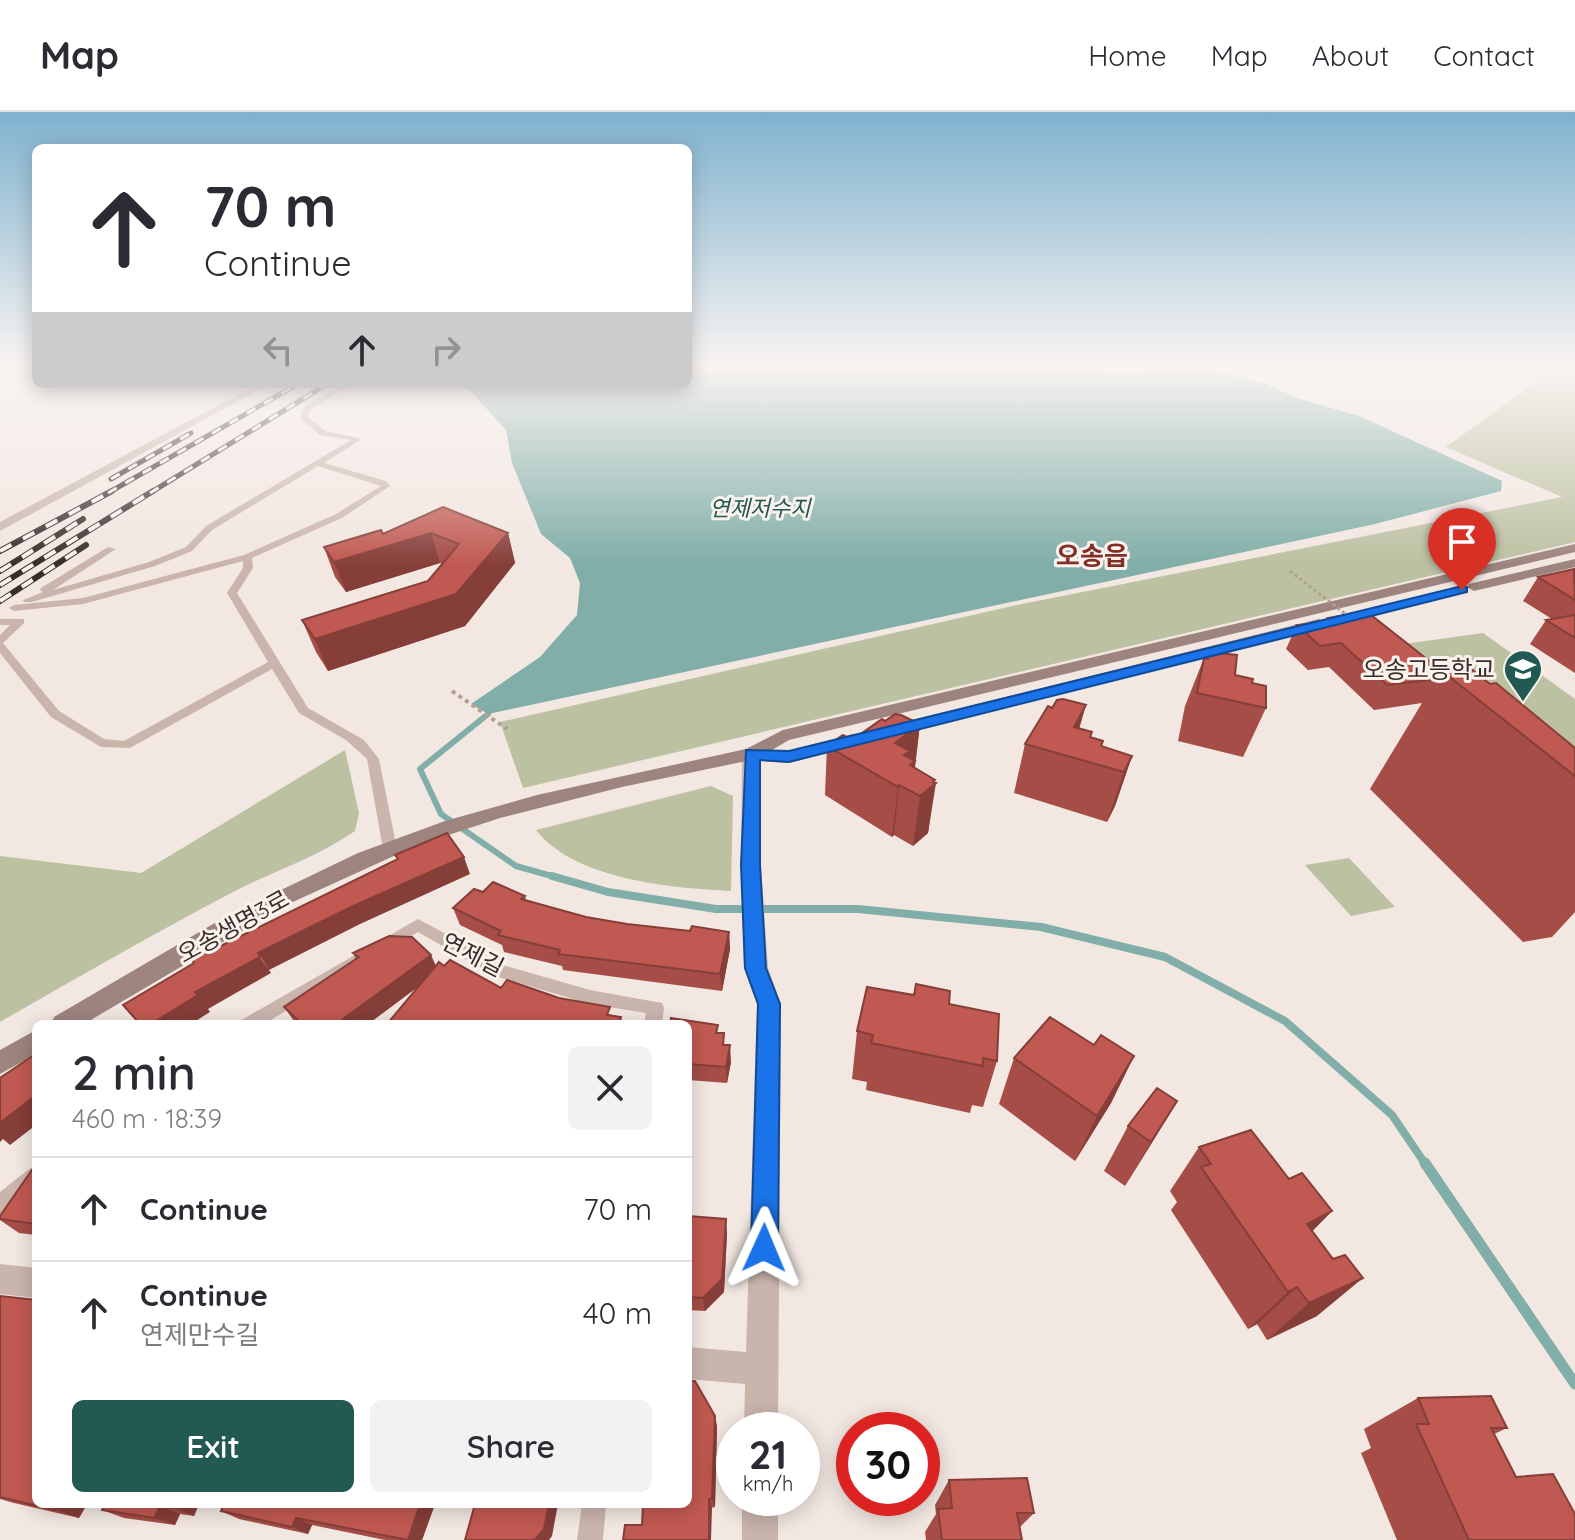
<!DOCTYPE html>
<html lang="en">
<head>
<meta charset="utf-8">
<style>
  :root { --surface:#fff; --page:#f2f2f3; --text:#2b2b33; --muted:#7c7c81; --line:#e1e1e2; --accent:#225953 }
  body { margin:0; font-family:Quicksand,"Noto Sans KR",sans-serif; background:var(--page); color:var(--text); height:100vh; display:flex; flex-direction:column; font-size:30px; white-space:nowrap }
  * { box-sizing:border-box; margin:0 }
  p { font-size:26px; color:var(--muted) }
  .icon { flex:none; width:44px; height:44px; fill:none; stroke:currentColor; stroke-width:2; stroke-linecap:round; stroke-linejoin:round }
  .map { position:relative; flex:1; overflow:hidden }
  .details { position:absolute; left:32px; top:908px; width:660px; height:488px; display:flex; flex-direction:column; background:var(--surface); border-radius:12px; box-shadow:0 4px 20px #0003 }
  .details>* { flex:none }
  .hud { position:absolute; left:32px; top:32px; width:660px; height:244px; border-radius:12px; box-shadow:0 4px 20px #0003; background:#fff; color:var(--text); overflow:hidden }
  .speed { position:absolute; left:716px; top:1300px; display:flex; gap:16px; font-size:40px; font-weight:700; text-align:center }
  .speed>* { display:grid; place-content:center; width:104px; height:104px; border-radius:50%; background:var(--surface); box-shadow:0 4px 20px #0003; line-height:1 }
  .speed small { font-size:20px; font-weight:400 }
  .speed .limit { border:12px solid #d22; background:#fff; color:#111 }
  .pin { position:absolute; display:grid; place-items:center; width:68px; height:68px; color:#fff; margin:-82px -34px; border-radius:50% 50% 50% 0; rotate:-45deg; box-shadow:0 0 8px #0007 }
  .pin .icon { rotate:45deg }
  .me { position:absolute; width:88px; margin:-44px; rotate:1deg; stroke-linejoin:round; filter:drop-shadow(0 0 6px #0008) }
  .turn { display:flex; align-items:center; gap:28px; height:168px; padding:0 40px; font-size:36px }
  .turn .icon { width:104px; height:104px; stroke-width:2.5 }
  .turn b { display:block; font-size:56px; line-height:68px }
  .lanes { display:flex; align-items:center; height:76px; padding:0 40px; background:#0003; justify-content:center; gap:40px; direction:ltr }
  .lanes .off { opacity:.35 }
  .round { display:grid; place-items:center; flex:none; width:84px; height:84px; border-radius:12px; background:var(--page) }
  .overview { display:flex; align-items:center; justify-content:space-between; height:136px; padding:0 40px }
  h1 { font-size:48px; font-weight:600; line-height:60px }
  .cta { display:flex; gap:16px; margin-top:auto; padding:16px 40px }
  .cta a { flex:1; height:92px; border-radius:12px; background:var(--accent); color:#fff; font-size:32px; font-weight:600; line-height:92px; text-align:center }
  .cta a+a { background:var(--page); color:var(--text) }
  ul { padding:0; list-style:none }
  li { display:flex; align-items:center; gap:24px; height:104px; padding:0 40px; border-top:2px solid var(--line) }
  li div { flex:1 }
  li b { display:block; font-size:30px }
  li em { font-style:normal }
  header { display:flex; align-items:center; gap:48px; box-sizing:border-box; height:112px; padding:0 40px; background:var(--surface); border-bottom:2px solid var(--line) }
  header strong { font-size:38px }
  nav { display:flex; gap:44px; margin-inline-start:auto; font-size:28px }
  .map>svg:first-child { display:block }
  .green { fill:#bcc1a1 }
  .water { fill:#81aea8 }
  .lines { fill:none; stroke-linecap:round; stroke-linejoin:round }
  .stream-far2 { stroke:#81aea8; stroke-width:6 }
  .stream-far1 { stroke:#81aea8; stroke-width:8 }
  .stream { stroke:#81aea8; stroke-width:11 }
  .path { stroke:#b69f97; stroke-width:4; stroke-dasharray:4 4; stroke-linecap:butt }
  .lane { fill:#cab5ad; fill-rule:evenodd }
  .street { fill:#cab5ad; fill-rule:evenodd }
  .secondary { fill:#9e847e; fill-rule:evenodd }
  .rail-far1-casing { stroke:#392d2b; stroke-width:5 }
  .rail-casing { stroke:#392d2b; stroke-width:6 }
  .rail-far1 { stroke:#faf2ed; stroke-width:3; stroke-dasharray:10; stroke-linecap:butt }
  .rail { stroke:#faf2ed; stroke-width:4; stroke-dasharray:13; stroke-linecap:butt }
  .path-bridge { stroke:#b69f97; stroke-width:3; stroke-dasharray:3 3; stroke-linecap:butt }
  .wall { fill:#a54d46 }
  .shaded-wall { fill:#863e39 }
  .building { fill:#c05951; stroke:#863e39; stroke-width:2 }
  .route { fill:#1a73e8; stroke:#114b97; stroke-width:2 }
  .labels { text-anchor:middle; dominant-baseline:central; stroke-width:6; stroke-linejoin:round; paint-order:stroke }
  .far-water-label { font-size:22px; font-style:italic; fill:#225953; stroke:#faf2ed }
  .poi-label { font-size:24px; fill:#392d2b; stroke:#faf2ed; text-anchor:end }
  .street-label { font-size:24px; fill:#392d2b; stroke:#faf2ed }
  .far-district-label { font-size:26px; font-weight:bold; fill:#842e28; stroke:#faf2ed }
</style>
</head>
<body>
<header>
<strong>Map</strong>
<nav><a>Home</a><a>Map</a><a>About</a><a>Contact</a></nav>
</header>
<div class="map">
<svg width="1575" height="1428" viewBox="0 0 1575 1428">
  <rect width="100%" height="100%" fill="#f2e7e1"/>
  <path class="green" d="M1092,253H1241C1204,257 1125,267 1092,253Z
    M1498,253H1575V430L523,676L500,610L1017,493L1562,385L1446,335L1538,268Z
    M1483,521L1575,587V665L1404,532Z
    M345,638L359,701L355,719C316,746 276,758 235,779C155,821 78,865 0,910V744L141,761Z
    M711,674L733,684L731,779C672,776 575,768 536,718Z
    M1349,746L1395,795L1351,804L1305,753Z"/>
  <path class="water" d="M688,253H1092L1115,262L1216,258L1263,271L1297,286L1359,304L1502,369L1501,379L1375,412L488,602L471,592L540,545L577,503L580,471L570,446L541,422L512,351L506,318L465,273L688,272Z"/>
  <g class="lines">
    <path class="stream-far2" d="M488,602L420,657L441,702L516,754L559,766"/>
    <path class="stream-far1" d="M552,764L608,780L716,797H858L1041,815L1165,845L1285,909L1392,1003L1426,1053"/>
    <path class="stream" d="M1425,1051L1575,1272"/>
    <path class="path" d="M452,579L507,617"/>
    <path class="lane" d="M344,272H352L310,298L308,305L325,319L362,327L324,351L386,369L390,374L342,406L252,446L253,456L237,481L308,596L364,628L379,647L397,737L390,742L383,737L367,647L346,628L299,601L272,557L130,636L101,635L51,605L0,541V523L10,513H0V507H24V511L3,531L59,599L104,627L124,629L268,550L227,481L243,456V449L83,492L14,499L9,496L14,493L83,486L244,443L336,402L381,374L318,354L212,418L192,439L155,454L32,490H24L23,488L43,480L40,478L41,476L108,435L116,437L53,478L149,450L186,435L206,414L351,328L320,323L300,306L304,295Z
      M418,807L506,854L590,878L662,891L664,896L662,912H644L646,901L590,892L495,864L418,820L264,912H240L243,907Z
      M36,1054V1076L7,1100L0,1103V1080L29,1057Z
      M582,1392H606L603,1428H577Z"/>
    <path class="street" d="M258,272H270L0,419V410Z
      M751,636L760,642L761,753L768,856L781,892L778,1318H744L745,1272L688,1267V1235L746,1240L757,892L744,856L741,753L742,642Z
      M0,1152L36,1156V1186L0,1182Z
      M742,1386H778V1428H742Z"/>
    <path class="secondary" d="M1575,432V440L789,628L772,638L789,639L853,622L862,628L859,632L789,651L751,648L622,675L500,706L418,733L284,794L84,912H51L54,905L225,805L358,741L445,709L537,683L746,637L783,618Z
      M1575,447V455L1474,479L1467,475L1469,472Z
      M1319,507L1324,509V515L896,623L887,618L890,614Z
      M36,918V942L0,962V938Z"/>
    <g class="rail-far1-casing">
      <path id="rail-far1" d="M111,367L191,321
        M108,381L298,272
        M150,381L327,272"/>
    </g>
    <g class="rail-casing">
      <path id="rail" d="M0,439L112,379
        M0,459L83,407
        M0,473L153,379
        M0,489L86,433"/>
    </g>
    <use href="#rail-far1" class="rail-far1"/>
    <use href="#rail" class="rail"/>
    <path class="path-bridge" d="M1290,459L1348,504"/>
  </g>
  <path class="wall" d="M508,421L515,451L465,514L328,559L316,540L302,508L428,469L442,452L440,451L346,480L335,465L324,435L383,422Z
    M1575,457V561L1530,532L1546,508L1552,507L1523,489L1538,465Z
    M1328,506L1442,559L1575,636V800L1552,825L1523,830L1370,677L1422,591L1374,598L1329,555L1308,558L1286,537L1297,513L1327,510Z
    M1209,540L1235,563L1252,571L1266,596L1243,645L1178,629L1185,594L1204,546L1207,547Z
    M885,609L920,612L915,656L935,671L928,721L913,734L894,723L892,725L825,683L827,634L852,628Z
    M1079,616L1102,634L1132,644L1115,694L1107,710L1014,681L1025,632Z
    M525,784L526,788L586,805L627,812L690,819L729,820L730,837L722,879L563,858L562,854L504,840L502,833L460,813L453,796Z
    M353,841L431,843L436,854H444L501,876L621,905L622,912H387L419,874L368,912H296L284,895L356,847Z
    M949,892L997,949L983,995L972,993L970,1001L866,978L867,970L852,967L857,919Z
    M688,912L725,933L731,950L727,971L688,968Z
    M1094,933L1134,944L1111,991L1075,1049L999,992L1014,946Z
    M1177,989L1125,1074L1104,1059L1128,1014Z
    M1199,1035L1289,1067L1332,1099L1312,1119L1317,1204L1267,1228L1257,1212L1248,1217L1171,1098L1177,1090L1170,1079Z
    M36,1059V1123L19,1121L0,1108V1104Z
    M688,1104L727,1121L724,1180L705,1199L688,1198Z
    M0,1184L87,1392L79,1406L14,1391L0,1387Z
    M1418,1286L1507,1316L1494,1322L1516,1365L1575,1428H1397L1361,1341L1371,1336L1364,1317Z
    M717,1314L715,1395L642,1413Z
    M949,1368L1034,1401L1019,1416L1022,1428H926L925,1420L936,1402L935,1393Z
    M199,1392L194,1404L180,1402L175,1413L124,1406L102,1398Z
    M224,1392H435L422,1428H385L312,1413L308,1422L239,1407L221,1399Z"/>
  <path class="shaded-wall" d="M431,421L440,451L346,480L334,450Z
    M508,421L515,451L465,514L328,559L315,527L456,482Z
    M1086,593L1072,642L1074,615Z
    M920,612L914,661L895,631Z
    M1132,644L1115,694L1107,710L1124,660Z
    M935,668L934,673L936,671L928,721L913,734L920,684Z
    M899,673L894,723L892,725L898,675Z
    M464,745L470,762L360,812L269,858L258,841L351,795Z
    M729,820L730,837L722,879L720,862Z
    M431,843L438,860L368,912H336Z
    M260,845L271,861L208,897L210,900L191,912H151L195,880Z
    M730,933L731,950L727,971L726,955Z
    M1134,944L1111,991L1075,1049L1097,1004Z
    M36,983V1013L10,1033L3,1027L0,1030V1011Z
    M1177,989L1150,1034L1125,1074L1151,1030Z
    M1332,1099L1291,1141L1267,1153L1307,1112Z
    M726,1107L727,1121L724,1180L705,1199L703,1186Z
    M1363,1166L1317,1204L1267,1228L1309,1191Z
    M1297,1175L1257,1212L1248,1217L1288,1180Z
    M715,1304L717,1314L715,1395L712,1387Z
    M709,1387L712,1395L711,1428H709Z
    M59,1392H87L79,1406L55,1398Z
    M176,1392H199L194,1404L174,1396Z
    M420,1392H435L422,1428H408Z
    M549,1392H558L552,1424L549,1428H535Z
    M160,1394L180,1402L175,1413L154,1406Z
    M296,1406L312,1413L308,1422L292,1415Z"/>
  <path class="building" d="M443,395L508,421L456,482L315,527L302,508L428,469L459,432L431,421L334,450L324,435L381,418L383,422Z
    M1574,457L1575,488L1538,465Z
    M1366,499L1442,559L1437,567L1387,573L1341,531L1320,534L1297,513L1333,510L1328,506Z
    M1575,503V526L1546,508Z
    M1209,540L1237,543L1235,563L1253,567L1252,571L1266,574V596L1197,581L1204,546L1208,547Z
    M1470,556L1490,572L1496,571L1575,636V664L1442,559Z
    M1063,587L1086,593L1074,615L1092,620L1090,625L1103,629L1101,634L1132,644L1124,660L1025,632L1048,594L1052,596L1057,588Z
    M895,602L901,603L920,612L895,631L910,639L904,643L915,649L910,653L935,668L933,670L936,671L920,684L899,673L898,675L827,634L843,623L852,628L882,607L885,609Z
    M447,721L464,745L351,795L258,841L260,845L195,880L198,883L151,912H140L123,893L194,851L192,848L398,747L395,743Z
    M493,770L525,784L521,787L586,805L627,812L690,819L692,814L729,820L720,862L558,842L560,838L498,823L501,819L453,796L474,777L483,780Z
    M389,824L412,825L431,843L336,912H302L284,895L359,845L353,841Z
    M450,848L501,876L507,868L559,886L610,895L607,903L621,905L619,912H387L439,850L444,854Z
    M916,872L950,879L949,892L999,902L997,949L983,946V954L871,931L873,923L857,919L867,875L914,883Z
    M1050,905L1094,933L1101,923L1134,944L1097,1004L1014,946Z
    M671,906L718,913L716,921H724L723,933H730L726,955L688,952V912H670Z
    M34,943L36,945V983L0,1011V966Z
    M1157,976L1177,989L1151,1030L1128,1014Z
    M1251,1018L1289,1067L1302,1061L1332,1099L1307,1112L1333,1147L1345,1143L1363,1166L1309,1191L1297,1175L1288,1180L1201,1055L1211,1052L1199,1035Z
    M32,1058L36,1059V1112L0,1107V1104Z
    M688,1104L726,1107L722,1167L703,1186L688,1185Z
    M0,1184L36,1188V1392H59L55,1398L0,1385Z
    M688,1269H695L715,1304L712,1387H709V1428H623L625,1413H642L643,1392H688Z
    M1491,1284L1507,1316H1491L1516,1365L1553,1362L1575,1402V1428H1469L1416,1312H1429L1418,1286Z
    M1027,1366L1034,1401H1017L1022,1428H942L938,1397L952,1396L949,1368Z
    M105,1392H176L174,1396L160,1394L154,1406L102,1398Z
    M224,1392H420L408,1428L296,1406L292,1415L221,1399Z
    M475,1392H549L544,1417L535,1428H465Z"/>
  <linearGradient id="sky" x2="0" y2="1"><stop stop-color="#7fb2ce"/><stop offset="0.56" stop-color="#f9f4f2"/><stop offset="1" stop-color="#f9f4f2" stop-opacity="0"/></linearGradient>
  <rect width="1575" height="453" fill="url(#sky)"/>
  <path class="route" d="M1462,474L1467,475V480L789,650L760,648V753L766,856L780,892L778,1136L774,1145L764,1149L755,1145L751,1136L758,892L745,856L741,753L746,638L789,639Z"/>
  <defs>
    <g id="school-pin" transform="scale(2)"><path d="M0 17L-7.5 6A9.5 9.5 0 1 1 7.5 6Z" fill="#225953" stroke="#faf2ed"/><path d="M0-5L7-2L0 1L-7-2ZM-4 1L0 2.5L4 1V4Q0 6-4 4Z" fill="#fff"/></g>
  </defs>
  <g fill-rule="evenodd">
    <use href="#school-pin" x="1523" y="557"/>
  </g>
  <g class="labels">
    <g class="far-water-label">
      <text x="760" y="396">연제저수지</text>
    </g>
    <g class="poi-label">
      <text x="1495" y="557">오송고등학교</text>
    </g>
    <g class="street-label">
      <text transform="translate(233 814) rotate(-29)">오송생명3로</text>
      <text transform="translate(473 842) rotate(27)">연제길</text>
    </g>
    <g class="far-district-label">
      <text x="1092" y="443">오송읍</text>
    </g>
  </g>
</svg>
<div class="speed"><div>21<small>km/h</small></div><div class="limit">30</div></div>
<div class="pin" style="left:1462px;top:478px;background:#d93025"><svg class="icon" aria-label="arrive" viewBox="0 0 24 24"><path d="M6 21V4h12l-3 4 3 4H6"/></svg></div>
<svg class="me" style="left:764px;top:1136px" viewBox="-20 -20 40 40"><path d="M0-17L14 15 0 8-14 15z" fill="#1a73e8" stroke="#fff" stroke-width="4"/></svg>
<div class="hud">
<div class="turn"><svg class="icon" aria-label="ahead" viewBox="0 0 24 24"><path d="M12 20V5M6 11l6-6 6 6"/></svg><div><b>70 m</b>Continue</div></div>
<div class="lanes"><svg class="icon off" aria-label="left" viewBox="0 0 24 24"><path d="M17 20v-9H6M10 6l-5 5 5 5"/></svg><svg class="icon" aria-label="ahead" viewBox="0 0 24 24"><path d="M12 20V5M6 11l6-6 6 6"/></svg><svg class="icon off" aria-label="right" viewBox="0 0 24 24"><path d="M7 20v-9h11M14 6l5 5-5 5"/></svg></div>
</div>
<section class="details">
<div class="overview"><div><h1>2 min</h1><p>460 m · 18:39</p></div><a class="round"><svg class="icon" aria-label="close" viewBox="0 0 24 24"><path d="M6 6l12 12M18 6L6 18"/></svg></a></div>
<ul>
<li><svg class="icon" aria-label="ahead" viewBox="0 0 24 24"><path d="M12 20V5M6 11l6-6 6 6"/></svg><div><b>Continue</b></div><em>70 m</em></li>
<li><svg class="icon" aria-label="ahead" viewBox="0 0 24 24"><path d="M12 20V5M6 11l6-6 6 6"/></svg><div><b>Continue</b><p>연제만수길</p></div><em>40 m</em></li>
</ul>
<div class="cta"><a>Exit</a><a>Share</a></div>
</section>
</div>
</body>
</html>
